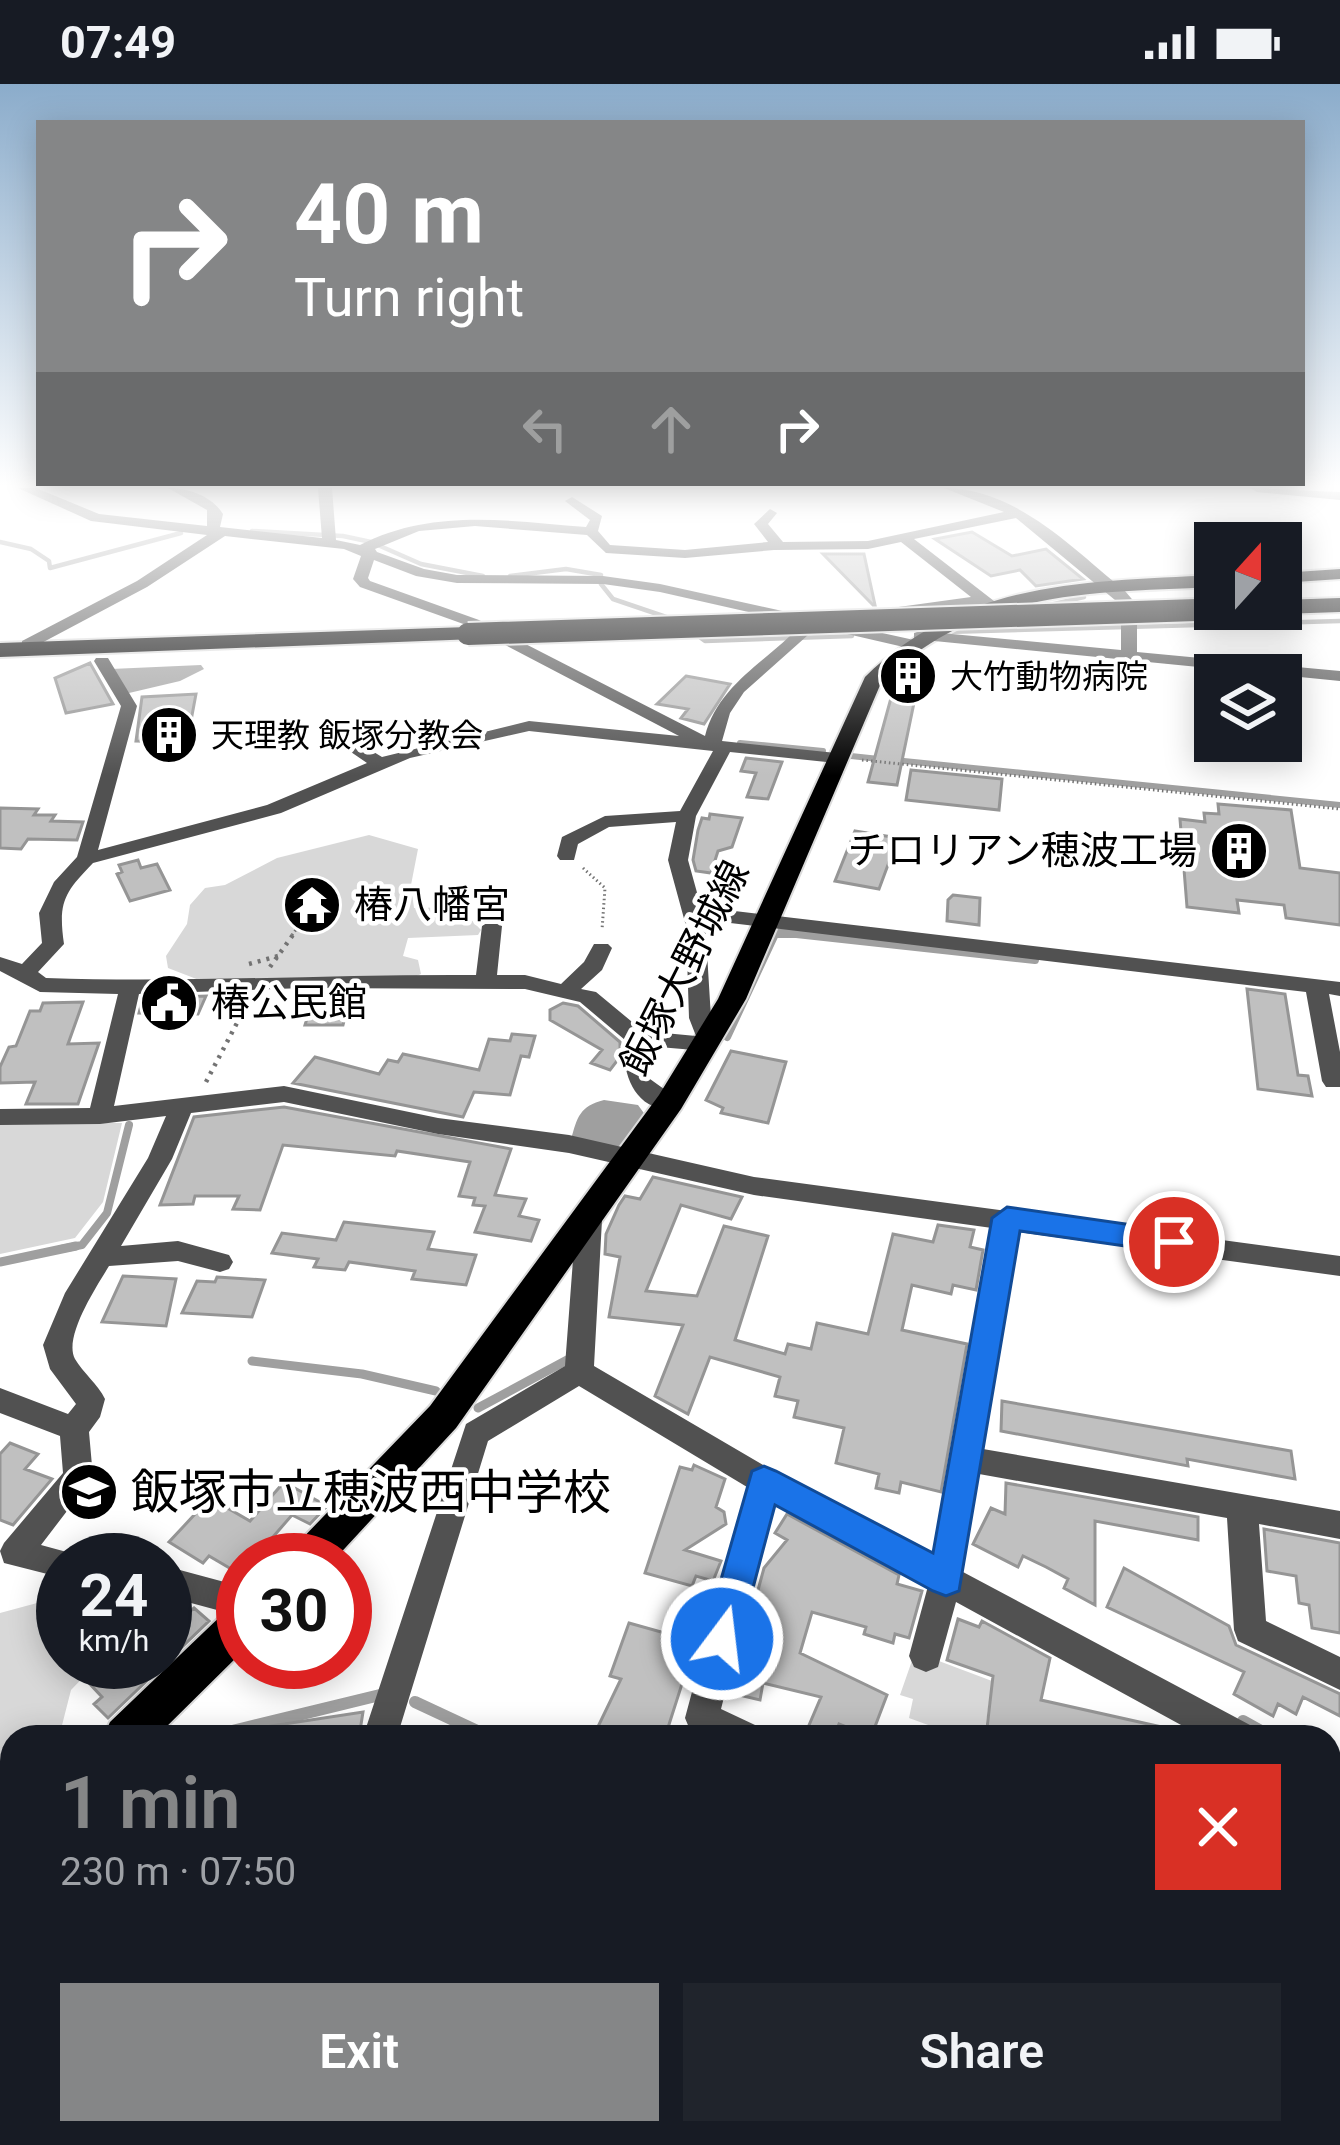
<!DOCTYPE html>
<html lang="en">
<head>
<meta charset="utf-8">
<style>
  :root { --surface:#171b24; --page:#20242c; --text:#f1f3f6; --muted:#9ea1a6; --accent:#858687 }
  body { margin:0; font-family:Roboto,"Noto Sans JP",sans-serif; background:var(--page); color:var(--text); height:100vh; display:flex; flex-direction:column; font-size:45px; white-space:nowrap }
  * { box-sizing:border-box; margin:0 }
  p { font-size:39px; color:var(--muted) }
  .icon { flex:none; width:66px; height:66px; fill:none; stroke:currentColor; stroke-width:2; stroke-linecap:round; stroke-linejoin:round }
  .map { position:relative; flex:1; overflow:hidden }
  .side { position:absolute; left:0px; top:1641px; width:1341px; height:420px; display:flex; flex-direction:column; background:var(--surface); border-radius:36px 36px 0 0; box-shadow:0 6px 30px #0003 }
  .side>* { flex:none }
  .guide { position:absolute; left:36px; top:36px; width:1269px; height:366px; border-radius:0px; box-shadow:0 6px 30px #0003; background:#858687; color:#fff; overflow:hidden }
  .needle { width:78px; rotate:21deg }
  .controls { position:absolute; left:1194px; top:438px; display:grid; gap:24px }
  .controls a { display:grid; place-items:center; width:108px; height:108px; border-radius:0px; background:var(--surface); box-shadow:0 6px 30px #0003; font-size:60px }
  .speed { position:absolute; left:36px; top:1449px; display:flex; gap:24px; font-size:60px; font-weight:700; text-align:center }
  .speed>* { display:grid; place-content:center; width:156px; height:156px; border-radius:50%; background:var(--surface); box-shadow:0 6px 30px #0003; line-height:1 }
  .speed small { font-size:30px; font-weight:400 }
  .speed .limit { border:18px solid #d22; background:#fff; color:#111 }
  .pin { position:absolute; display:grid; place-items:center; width:102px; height:102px; color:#fff; margin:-51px; border:6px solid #fff; border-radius:50%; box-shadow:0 3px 12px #0007 }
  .me { position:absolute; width:132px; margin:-66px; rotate:15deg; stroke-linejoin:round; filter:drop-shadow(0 0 9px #0008) }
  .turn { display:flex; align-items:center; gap:42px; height:252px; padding:0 60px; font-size:54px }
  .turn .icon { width:156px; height:156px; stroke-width:2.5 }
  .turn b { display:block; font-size:84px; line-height:102px }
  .lanes { display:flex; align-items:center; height:114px; padding:0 60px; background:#0003; justify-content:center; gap:60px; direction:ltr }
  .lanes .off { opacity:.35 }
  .round { display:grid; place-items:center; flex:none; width:126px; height:126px; border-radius:0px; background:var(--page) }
  .head { display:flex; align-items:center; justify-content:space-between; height:204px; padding:0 60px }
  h1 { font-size:72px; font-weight:600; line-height:90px; color:var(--accent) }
  .primary-button { display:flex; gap:24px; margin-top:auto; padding:24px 60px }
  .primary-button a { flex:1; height:138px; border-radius:0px; background:var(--accent); color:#fff; font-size:48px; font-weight:600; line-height:138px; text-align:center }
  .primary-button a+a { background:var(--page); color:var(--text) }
  .status { display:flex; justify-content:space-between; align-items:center; height:84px; padding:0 60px; background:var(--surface); direction:ltr }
  .status svg { height:33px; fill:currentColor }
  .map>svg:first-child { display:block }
  .green { fill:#d8d8d8 }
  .water { fill:#9f9f9f }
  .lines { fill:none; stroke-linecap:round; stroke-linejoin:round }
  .stream-far4 { stroke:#9f9f9f; stroke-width:4.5 }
  .stream-far3 { stroke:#9f9f9f; stroke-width:6 }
  .stream-far2 { stroke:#9f9f9f; stroke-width:8 }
  .stream-far1 { stroke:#9f9f9f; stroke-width:9 }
  .stream { stroke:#9f9f9f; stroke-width:12 }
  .building { fill:#c0c0c0; stroke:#959595; stroke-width:3 }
  .major-casing { stroke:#dbdbdb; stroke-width:4 }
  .highway-casing { stroke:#dbdbdb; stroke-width:4 }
  .path-far1 { stroke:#737373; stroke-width:3; stroke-dasharray:1.5 3; stroke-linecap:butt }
  .path { stroke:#737373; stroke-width:4.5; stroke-dasharray:3 6; stroke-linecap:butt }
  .minor { fill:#515151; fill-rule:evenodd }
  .major { fill:#000; fill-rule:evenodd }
  .highway { fill:#000; fill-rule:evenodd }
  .highway-bridge-casing { stroke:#dbdbdb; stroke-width:26; stroke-linecap:butt }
  .highway-bridge { stroke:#000; stroke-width:22 }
  .route { fill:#1a73e8; stroke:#114b97; stroke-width:3 }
  .labels { text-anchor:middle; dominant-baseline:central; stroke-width:9; stroke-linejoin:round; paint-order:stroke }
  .far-poi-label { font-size:33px; fill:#000; stroke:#fff; text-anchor:start }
  .poi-label { font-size:39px; fill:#000; stroke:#fff; text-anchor:start }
  .street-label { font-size:39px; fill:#000; stroke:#fff }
  .near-poi-label { font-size:48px; fill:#000; stroke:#fff; text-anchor:start }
</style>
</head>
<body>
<div class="status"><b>07:49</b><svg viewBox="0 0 49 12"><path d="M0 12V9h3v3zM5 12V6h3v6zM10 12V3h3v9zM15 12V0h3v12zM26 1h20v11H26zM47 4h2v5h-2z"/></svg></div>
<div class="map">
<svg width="1340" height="2061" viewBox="0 0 1340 2061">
  <rect width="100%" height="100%" fill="#fff"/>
  <path class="green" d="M369,751L418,765L411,801L414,824L459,823L481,846L478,851L408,854L403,872L418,876L421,890L410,895L212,901L168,884L166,872L187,840L190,821L205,804L225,801L277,774Z
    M0,1038L122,1039L103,1118L75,1154L0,1170Z
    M63,1512V1578H98L71,1606L59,1653H12V1723L0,1728V1529Z
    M915,1568L992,1597L984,1653H961L909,1634L913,1615L900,1611Z"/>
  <path class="water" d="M201,581L204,585L180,597L129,609L111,585Z
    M604,1016L638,1021L646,1032L624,1066L571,1056C577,1033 580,1022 604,1016Z"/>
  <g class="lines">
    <path class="stream-far4" d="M252,447L343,452L371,458L421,480L483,492
      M0,458L31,465L49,477L50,484L181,449
      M510,492L566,485L601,491
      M601,500L613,515L672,535
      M1050,521L1084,513
      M946,548L1340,537
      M694,549L705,557L852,552"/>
    <path class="stream-far3" d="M740,659L823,667
      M851,672L879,675
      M894,676L1340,721
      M775,851H806"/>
    <path class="stream-far2" d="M778,848L1035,876
      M727,953L776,848
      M61,1165L82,1161L107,1129L129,1041"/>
    <path class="stream-far1" d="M0,1178L76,1162
      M252,1277L362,1290L436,1307
      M478,1324L569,1275"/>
    <path class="stream" d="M415,1618L490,1653
      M1243,1637L1272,1653
      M208,1653L380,1611
      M0,1712L12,1707
      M1329,2049L1340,2054"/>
  </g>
  <path class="building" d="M972,448L1012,472L1046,465L1083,495L1036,502L1020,486L991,492L935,455Z
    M823,470H864L875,521H873Z
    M90,579L113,620L66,629L55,594Z
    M907,583L921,585L897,701L868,698L897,592Z
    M686,592L730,600L704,640L681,634L688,625L657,620Z
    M196,610L187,658L136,657L142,613Z
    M746,674L782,678L768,715L747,713L756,689L741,687Z
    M911,686L1002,695L999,726L906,716Z
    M1218,720L1291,726L1300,784L1340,789V841L1286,834L1284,821L1237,816L1239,829L1187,823L1180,735L1205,738L1204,729L1219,730Z
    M0,724L38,725L34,731H55L51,737L83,738L77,756L28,755L21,765L0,764Z
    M710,730L742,734L732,763L718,767L711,789L696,787L693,776L698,746L702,734L709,735Z
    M855,747L898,754L879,805L835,797Z
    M138,776L141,784L157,780L170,806L130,817L117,790L122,788L119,781Z
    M953,811L980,814L979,841L947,837L948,816Z
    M1247,905L1285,910L1298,991L1308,992L1312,1012L1258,1005Z
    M206,912L198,930L139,929L143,914Z
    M83,918L68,960L99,959L78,1020H26L35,998L0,999V983L9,963L16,962L30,927H40L43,919Z
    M312,918H349L343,941H305Z
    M563,919L578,922L620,958V973L610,986L591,979L602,966L550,936V926Z
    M512,950L535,952L529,973L521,972L510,1011L474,1008L463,1033L293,999L315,973L379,990L388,976L398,978L403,970L479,986L489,955L510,957Z
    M731,967L786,978L768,1039L721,1029L723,1024L706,1016Z
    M284,1023L511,1065L495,1111L526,1115L519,1132L539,1136L531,1157L475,1148L485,1122L473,1121L475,1114L459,1112L470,1078L397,1067L395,1072L283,1061L260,1126L233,1125L239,1112H195L193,1120L160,1121L194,1033Z
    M653,1093L742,1113L731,1135L681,1121L646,1207L697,1212L724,1142L768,1152L735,1256L785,1270L788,1260L811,1265L817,1239L868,1250L893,1150L933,1158L938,1141L974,1146L970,1163L983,1166L976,1206L953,1201L951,1210L912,1201L902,1246L967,1260L941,1408L901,1398L899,1409L876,1404L879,1390L836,1379L844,1344L794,1333L798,1317L775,1312L780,1293L710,1273L688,1330L655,1312L683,1241L609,1233L620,1173L605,1170L606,1150L619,1121L625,1112L640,1115Z
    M344,1138L434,1148L428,1165L476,1171L466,1201L412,1195L415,1187L349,1178L345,1186L314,1183L318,1175L272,1169L282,1149L336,1156Z
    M123,1192L176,1195L166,1242L102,1238Z
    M217,1193L265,1196L252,1233L182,1229L197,1197L215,1198Z
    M1002,1317L1291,1367L1295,1395L1187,1375L1188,1382L1001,1347Z
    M10,1359L38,1370L25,1385L52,1395L13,1441L0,1436V1370Z
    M694,1381L725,1395L716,1423L724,1428L726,1440L685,1466L721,1477L713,1497L696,1492L692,1502L645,1489L680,1383L692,1386Z
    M284,1398L327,1422L310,1440L292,1431L253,1476H243V1492L209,1472L203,1479L169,1458L210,1414L250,1437Z
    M1006,1399L1198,1433V1456L1095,1437V1521L1064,1504L1068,1495L1046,1483L1023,1472L1018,1483L973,1460L991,1424L1005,1430Z
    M787,1430L899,1491L897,1500L922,1507L909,1554L895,1550L893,1559L864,1550L866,1543L812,1528L800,1569L887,1611L871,1653L839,1640L834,1653H804L821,1613L763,1599L760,1616L730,1609L764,1484L787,1456L775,1449Z
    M1264,1445L1340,1459V1549L1312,1544L1309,1521L1299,1519L1296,1492L1267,1487Z
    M1124,1484L1229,1542L1236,1561L1340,1610V1632L1303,1613L1296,1630L1278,1620L1273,1632L1234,1610L1244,1588L1107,1523Z
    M194,1524L209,1537L108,1634L94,1620L102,1613L89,1599L113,1578H165V1548Z
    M958,1535L979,1543L982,1537L1050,1574L1041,1616L1166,1644L1165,1653H986L993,1592L947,1576Z
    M629,1539L672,1551L666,1570L689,1578L665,1653H593L621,1595L610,1592Z
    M363,1628L359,1653H272L271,1642Z"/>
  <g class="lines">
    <g class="major-casing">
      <path id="major" d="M1340,485V495L1281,499V489Z
        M1215,491V503C1089,509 976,505 881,599L746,915L681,1025L456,1344L334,1476H288L294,1463L430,1322L659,1011L718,915L865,593C965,496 1084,498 1215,491Z
        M243,1520V1567L156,1653H103L110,1638L228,1525Z
        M12,1737V1790L0,1795V1742Z"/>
    </g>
    <g class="highway-casing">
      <path id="highway" d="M1340,514V528L1281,530L1271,525H1281V516Z
        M468,543L476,545V555L0,573V559Z"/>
    </g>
    <path class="path-far1" d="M862,676L1340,725
      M583,784L605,804L602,846
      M292,851L301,839"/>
    <path class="path" d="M249,880L278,872
      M270,883L295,848
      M206,998L248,918"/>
    <path class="minor" d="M18,404H36L99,430L207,442V426L168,404C188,404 212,412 223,430L220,443L322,454L318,404H332L336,456L360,461C433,424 508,437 586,443L590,436L565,417L572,413L602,432L598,447L610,461L685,466L768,458L754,440L770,425L777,429L768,440L783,458L868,457L1004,428L944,404C1016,404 1073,465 1125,507L1137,521V568L1340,587V597L914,555V549L920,547L1121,566V521L1016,434L914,455L994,517V523L981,521L889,533L884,531V525L971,513L901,458L868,465L774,466L685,474L606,469L587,451L475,442L419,447L375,465L377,468L424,485L457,491L603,492L660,500L914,556L916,559L908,564L817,543L744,608L730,629L722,657L836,669L845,674L836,679L730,668L696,732L688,776L701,823L1340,898V912L1329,910L1340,968V1003H1326L1322,997L1306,908L705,836L711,934L720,955L714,965L706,967L647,962L650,995L682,1018L678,1024C637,1032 620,990 625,956L580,918L525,905L304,904L139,910L114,1022L284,1002L438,1034L569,1051L754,1093L1340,1172V1192L1018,1148L983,1365L1340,1427V1455L1259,1440L1266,1537L1340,1573V1606L1238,1557L1234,1546L1227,1434L979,1390L963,1488L1250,1641L1255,1653H1203L956,1518L938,1583L926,1588L914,1583L909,1572L928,1502L774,1418L721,1625L755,1641L760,1653H705L690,1646L685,1634L747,1403L579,1302L488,1357L397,1653H363L466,1340L565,1282L576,1136L580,1129H598L602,1136L594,1282L775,1388L934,1472L992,1144L754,1111L569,1069L438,1050L284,1018L191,1029L172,1075L121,1162L178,1157L229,1171L233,1178L229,1185L220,1188L178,1177L109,1182C97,1202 63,1253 75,1275C83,1289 98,1300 105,1315L100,1333L89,1348L93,1393L41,1461L74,1470L77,1476H63V1494L4,1479L0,1467L4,1459L63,1389L60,1352L0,1329V1304L68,1330L76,1320L50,1285L43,1261L65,1209L148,1074L166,1032L100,1040L0,1041V1025L90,1024L118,910L40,908L0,887V873L22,880L42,859L39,829L54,798L77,773L121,622L94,577L96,574H108L137,622L98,766L267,721L367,679L332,655L353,645L362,650L354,656L382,673L529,637L679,652L469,542L360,503L353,495L361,472L344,465L225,452L147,503L34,563H22V557L137,497L207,451L91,437ZM374,476L416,492L457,499L603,500L660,508L802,540C768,577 718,600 705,652L479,536L370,497L368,494ZM529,647L713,667L680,727L605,732L562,753L557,772L560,776H574L578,760L609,743L676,738L668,776L686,842L689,934L696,952L643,947L596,908L581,905L602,886L612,864L608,860H594L584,878L561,900L525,891H497L502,842L492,836L482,842L476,891C332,890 189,899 46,894L38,888L64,860C58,818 64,809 93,779L281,729L410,674Z
      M1250,404L1340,408V416L1257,408Z
      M165,1482L243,1503V1533L165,1512Z
      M1329,1683L1340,1688V1725L1329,1720Z
      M12,1859V1897L0,1899V1861Z
      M217,2049H259L255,2061H213Z
      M877,2049H919L917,2061H875Z
      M1009,2049H1051V2061H1009Z
      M1254,2049H1296L1297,2061H1255Z"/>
    <use href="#major" class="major"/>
    <use href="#highway" class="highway"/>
    <g class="highway-bridge-casing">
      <path id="highway-bridge" d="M468,550L1226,525"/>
    </g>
    <use href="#highway-bridge" class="highway-bridge"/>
  </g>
  <linearGradient id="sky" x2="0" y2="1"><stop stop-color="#8baccb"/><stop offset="0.58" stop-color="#fff"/><stop offset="1" stop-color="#fff" stop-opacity="0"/></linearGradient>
  <rect width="1340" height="692" fill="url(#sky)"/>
  <path class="route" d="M1007,1123L1174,1147L1184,1150L1189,1158L1184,1166L1174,1169L1020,1147L959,1507L946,1512L933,1507L775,1421L736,1568L722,1573L709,1568L704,1555L752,1387L764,1382L776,1387L933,1469L992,1134Z"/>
  <defs>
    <g id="building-disc" transform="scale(3)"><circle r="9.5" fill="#000" stroke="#fff"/><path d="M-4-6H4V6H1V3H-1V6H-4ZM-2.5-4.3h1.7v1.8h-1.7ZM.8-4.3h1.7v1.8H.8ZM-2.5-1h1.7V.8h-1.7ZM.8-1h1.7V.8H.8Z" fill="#fff"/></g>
    <g id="temple-disc" transform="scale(3)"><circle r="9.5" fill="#000" stroke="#fff"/><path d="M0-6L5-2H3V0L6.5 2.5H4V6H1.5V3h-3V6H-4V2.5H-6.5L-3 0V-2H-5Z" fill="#fff"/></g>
    <g id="civic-disc" transform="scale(3)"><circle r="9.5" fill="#000" stroke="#fff"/><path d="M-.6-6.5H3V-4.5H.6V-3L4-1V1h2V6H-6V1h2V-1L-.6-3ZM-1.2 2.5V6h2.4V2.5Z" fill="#fff"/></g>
    <g id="school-disc" transform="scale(3)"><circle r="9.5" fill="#000" stroke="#fff"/><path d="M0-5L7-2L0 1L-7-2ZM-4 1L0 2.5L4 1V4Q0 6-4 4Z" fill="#fff"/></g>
  </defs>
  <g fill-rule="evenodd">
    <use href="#building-disc" x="908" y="592"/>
    <use href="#building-disc" x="169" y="651"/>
    <use href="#building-disc" x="1239" y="767"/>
    <use href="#temple-disc" x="312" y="821"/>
    <use href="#civic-disc" x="169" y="919"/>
    <use href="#school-disc" x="89" y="1408"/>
  </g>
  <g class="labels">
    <g class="far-poi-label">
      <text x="950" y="592">大竹動物病院</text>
      <text x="211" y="651">天理教 飯塚分教会</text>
    </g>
    <g class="poi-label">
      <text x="1197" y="767" text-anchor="end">チロリアン穂波工場</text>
      <text x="354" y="821">椿八幡宮</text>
      <text x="211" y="919">椿公民館</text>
    </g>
    <g class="street-label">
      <text transform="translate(685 884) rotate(-63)">飯塚大野城線</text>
    </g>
    <g class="near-poi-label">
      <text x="131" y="1408">飯塚市立穂波西中学校</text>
    </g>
  </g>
</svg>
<div class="controls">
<a><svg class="needle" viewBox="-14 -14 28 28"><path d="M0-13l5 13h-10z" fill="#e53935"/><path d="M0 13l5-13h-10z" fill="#9ea1a6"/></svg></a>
<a><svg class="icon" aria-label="layers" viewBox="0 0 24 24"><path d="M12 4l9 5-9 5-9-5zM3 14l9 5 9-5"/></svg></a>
</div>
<div class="speed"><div>24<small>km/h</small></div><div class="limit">30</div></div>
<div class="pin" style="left:1174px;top:1158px;background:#d93025"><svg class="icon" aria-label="arrive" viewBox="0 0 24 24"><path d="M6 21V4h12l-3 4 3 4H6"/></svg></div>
<svg class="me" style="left:722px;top:1555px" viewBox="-20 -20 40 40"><circle r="17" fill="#1a73e8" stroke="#fff" stroke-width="3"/><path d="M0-11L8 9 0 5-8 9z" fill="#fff"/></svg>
<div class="guide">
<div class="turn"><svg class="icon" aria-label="right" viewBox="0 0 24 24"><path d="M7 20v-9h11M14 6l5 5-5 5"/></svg><div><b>40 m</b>Turn right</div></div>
<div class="lanes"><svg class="icon off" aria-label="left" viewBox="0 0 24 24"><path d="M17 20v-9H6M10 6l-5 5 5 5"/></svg><svg class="icon off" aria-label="ahead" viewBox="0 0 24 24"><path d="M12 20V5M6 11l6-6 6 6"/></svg><svg class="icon" aria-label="right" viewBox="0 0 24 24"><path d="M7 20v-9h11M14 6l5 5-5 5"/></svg></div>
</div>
<section class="side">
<div class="head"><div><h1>1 min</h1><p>230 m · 07:50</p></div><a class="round" style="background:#d93025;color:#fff"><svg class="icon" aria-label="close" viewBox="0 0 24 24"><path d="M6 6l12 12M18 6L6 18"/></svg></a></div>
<div class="primary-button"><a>Exit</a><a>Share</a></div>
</section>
</div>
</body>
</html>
